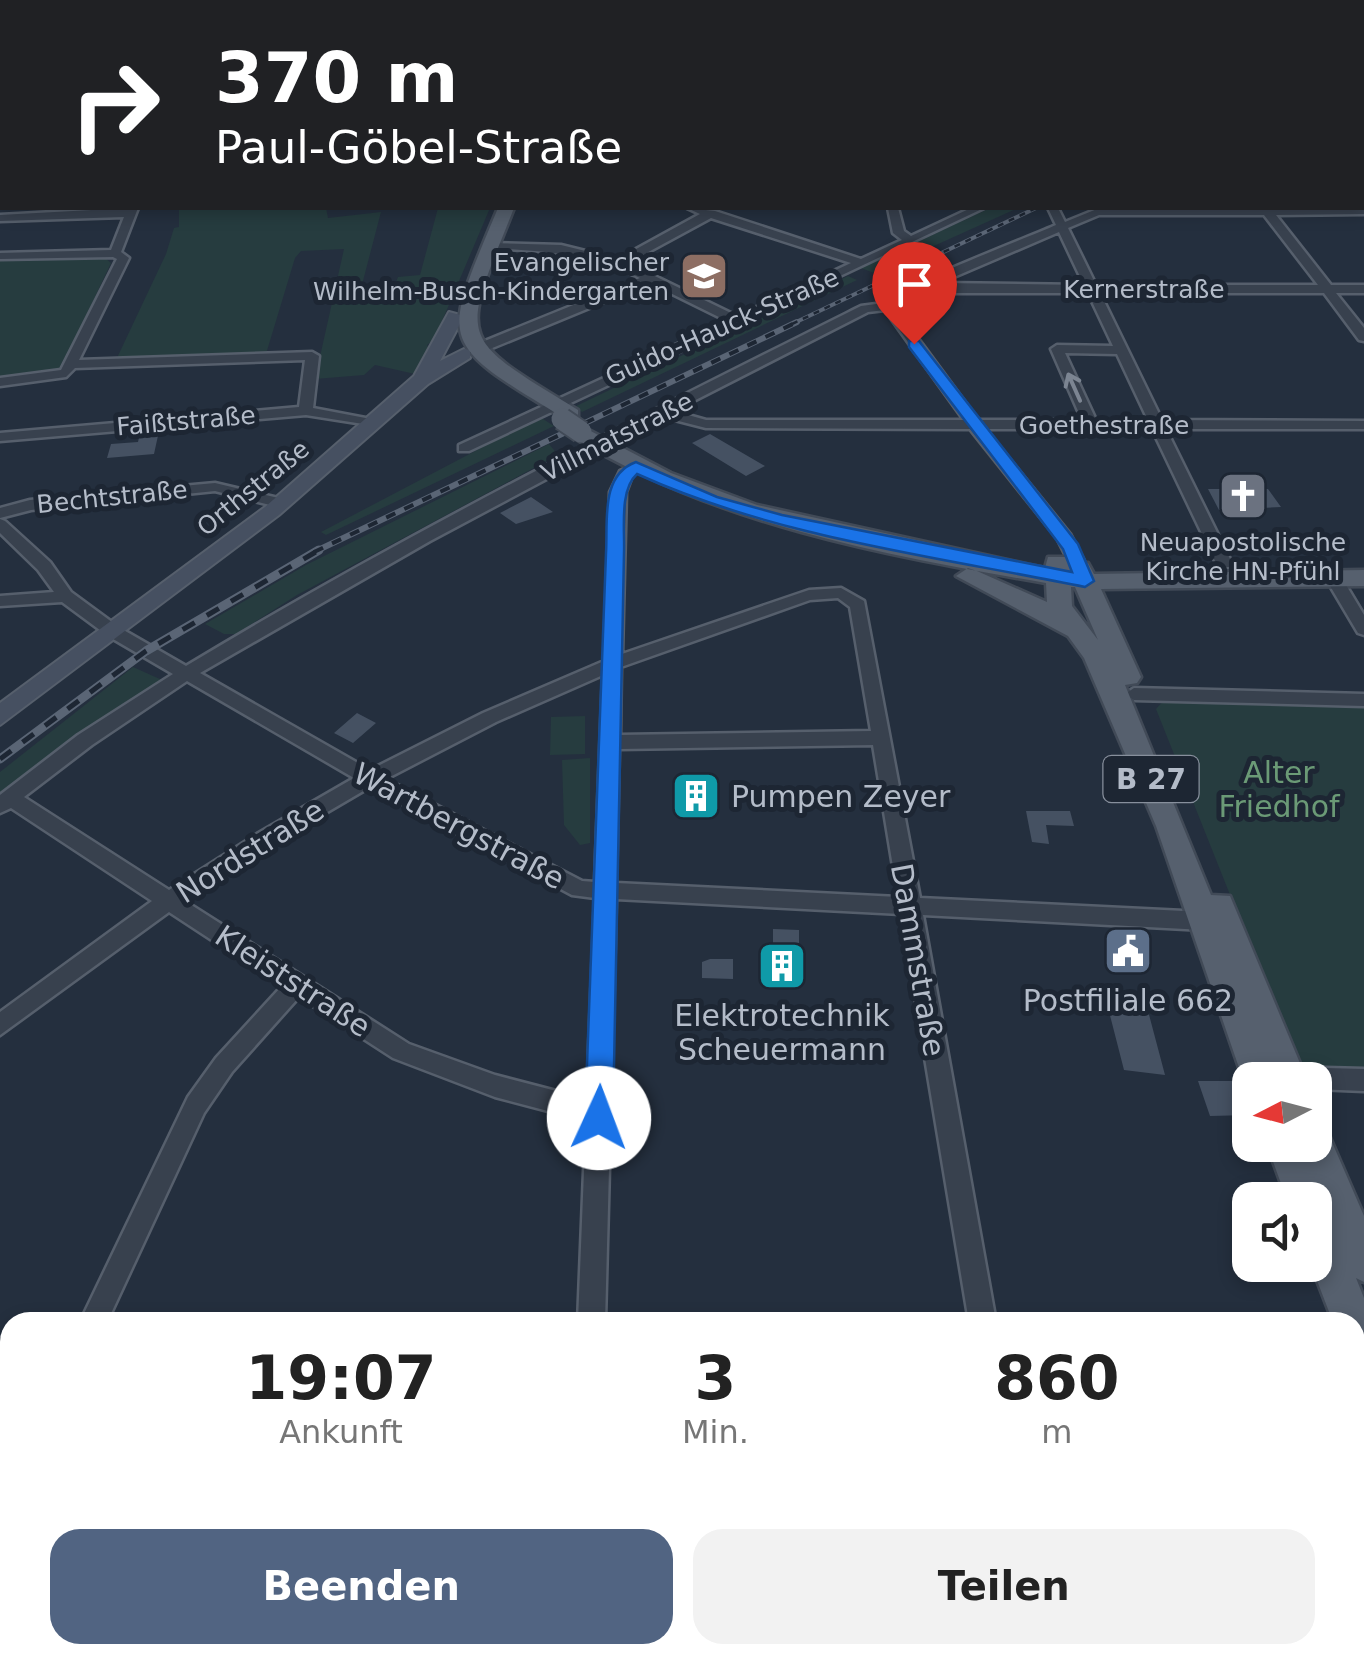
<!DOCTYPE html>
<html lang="de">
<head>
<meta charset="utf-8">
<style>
  :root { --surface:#fff; --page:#f2f2f2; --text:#222; --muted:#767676; --accent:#516482 }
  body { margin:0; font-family:"DejaVu Sans",sans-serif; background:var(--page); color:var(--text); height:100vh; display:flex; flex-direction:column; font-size:38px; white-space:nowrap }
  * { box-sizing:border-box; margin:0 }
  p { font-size:32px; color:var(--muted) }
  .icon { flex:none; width:55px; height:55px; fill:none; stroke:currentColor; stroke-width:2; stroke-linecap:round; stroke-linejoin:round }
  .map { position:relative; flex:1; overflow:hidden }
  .side { position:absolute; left:0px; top:1312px; width:1365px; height:352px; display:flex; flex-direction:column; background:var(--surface); border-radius:30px 30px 0 0; box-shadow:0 5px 15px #0003 }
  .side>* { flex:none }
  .top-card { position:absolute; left:0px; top:0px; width:1365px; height:210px; box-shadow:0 5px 15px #0003; background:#202124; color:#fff; overflow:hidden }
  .needle { width:65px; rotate:264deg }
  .buttons { position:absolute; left:1232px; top:1062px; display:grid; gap:20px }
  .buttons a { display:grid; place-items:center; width:100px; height:100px; border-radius:20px; background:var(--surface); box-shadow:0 5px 15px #0003; font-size:50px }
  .pin { position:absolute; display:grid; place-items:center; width:85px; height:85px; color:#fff; margin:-102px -42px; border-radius:50% 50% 50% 0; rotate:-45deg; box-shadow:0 0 10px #0007 }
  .pin .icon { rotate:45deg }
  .me { position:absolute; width:110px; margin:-55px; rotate:2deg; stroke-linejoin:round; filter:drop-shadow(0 0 8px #0008) }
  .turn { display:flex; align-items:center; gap:35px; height:210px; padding:0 50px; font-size:45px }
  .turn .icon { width:130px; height:130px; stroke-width:2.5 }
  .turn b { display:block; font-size:70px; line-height:85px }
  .eta { display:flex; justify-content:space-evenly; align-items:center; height:170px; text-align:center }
  .eta b { font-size:60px; font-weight:700; line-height:70px }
  .cta { display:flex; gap:20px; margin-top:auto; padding:20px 50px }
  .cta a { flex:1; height:115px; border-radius:30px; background:var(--accent); color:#fff; font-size:40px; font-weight:700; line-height:115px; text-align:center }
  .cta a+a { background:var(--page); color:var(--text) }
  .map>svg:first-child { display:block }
  .green { fill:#263c3f }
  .building { fill:#455162 }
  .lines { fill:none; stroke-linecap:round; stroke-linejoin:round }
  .street-casing { stroke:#565f6c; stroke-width:5 }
  .secondary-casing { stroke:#565f6c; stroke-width:4 }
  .primary-casing { stroke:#414a57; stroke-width:5 }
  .street { fill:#38414e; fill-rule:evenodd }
  .secondary { fill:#465061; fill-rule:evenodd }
  .primary { fill:#56606e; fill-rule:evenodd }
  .rail-far2-casing { stroke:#5a6575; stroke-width:4 }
  .rail-far1-casing { stroke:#5a6575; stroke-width:6 }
  .rail-casing { stroke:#5a6575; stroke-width:9 }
  .rail-far2 { stroke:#1d2633; stroke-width:2.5; stroke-dasharray:6; stroke-linecap:butt }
  .rail-far1 { stroke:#1d2633; stroke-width:4; stroke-dasharray:10; stroke-linecap:butt }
  .rail { stroke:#1d2633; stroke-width:5; stroke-dasharray:14; stroke-linecap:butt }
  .primary-bridge-casing { stroke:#414a57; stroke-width:25; stroke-linecap:butt }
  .primary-bridge { stroke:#56606e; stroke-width:21 }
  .oneway { stroke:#7c8592 }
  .route { fill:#1a73e8; stroke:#114b97; stroke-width:2.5 }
  .labels { text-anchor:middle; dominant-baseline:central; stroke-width:10; stroke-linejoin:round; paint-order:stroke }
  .far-poi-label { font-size:25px; fill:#b4bcc9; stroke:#1d2633; text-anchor:end }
  .far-street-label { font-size:25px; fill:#b4bcc9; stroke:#1d2633 }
  .shield { fill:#1d2633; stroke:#878f9c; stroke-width:2.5 }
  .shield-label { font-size:28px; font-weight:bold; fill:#b4bcc9 }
  .park-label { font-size:30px; fill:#6b9a76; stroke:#1d2633 }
  .poi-label { font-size:30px; fill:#b4bcc9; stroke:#1d2633 }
  .street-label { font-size:30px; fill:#b4bcc9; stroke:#1d2633 }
</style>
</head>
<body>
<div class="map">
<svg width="1364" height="1664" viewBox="0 0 1364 1664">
  <rect width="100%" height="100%" fill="#242f3e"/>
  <path class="green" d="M179,208H326L328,218L381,212L358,300L388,302L398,277L420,275L438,208H490L434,340L427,345L431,352L415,374L375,365L364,375L315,379L344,249L301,251L295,258L266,354L116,360L166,254L174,228L179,227Z
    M990,208H1018L874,273L861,268Z
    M104,257L111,263L61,369L51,375L0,380V258Z
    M848,276L857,280L582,412L574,407Z
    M540,417L554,426L326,535L321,532Z
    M549,444L558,455L297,595L236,634H224L205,624L306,565Z
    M133,667L162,680L0,800V772Z
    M1166,698L1364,707V1067L1299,1068L1156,709Z
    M585,716V754L550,755L551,717Z
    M590,758V843L580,845L564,825L562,760Z"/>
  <path class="building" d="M159,431L154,454L107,458L111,444L138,442L140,433Z
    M710,434L765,466L746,476L692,443Z
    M1208,489H1268L1281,507L1219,510Z
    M531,497L553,512L516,524L500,513Z
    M357,713L376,723L353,743L334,733Z
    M715,781L716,802L676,803L675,782Z
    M1026,811H1070L1074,826L1046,825L1049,844L1032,842Z
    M773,929L799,930V984L765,983V948L773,949Z
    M710,959H733V979L702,978V962Z
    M1104,992H1143L1165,1075L1124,1070Z
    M1198,1081H1240L1243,1092L1250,1093V1115L1210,1116Z"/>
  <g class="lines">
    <g class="street-casing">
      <path id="street" d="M414,0H422L424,2H416Z
        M544,0H552V2H544Z
        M0,89H2V95H0Z
        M0,134H2V140H0Z
        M0,174H2V180H0Z
        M128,208H138L121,252L129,258L79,360L312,352L319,356L313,408L376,420V426L306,415L0,441V433L299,407L305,360L75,368L66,377L0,386V378L61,370L117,259L113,257L0,259V253L111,250L124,217L0,221V215Z
        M687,208L715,211L861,259L902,240L893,233L888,208H898L904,231L911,236L971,208H984L469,451H459V445L727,321L650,283L480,353H470V347L640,278C592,254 545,251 492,248L486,245L488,243L561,245L618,259L700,214ZM711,218L851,263L737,316L628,263Z
        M1048,208H1058L1065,222L1097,209L1364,208V214L1276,215L1331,285H1364V293H1336L1364,328V341L1359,340L1324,293H1100L1162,420L1364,421V429H1166L1232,563L1230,567H1218L1216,563L1152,429H985L1070,534L1084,561L1076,566L1070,564L1057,538L970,429L706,428L663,417L430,541L200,673L370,770L483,713L604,661L610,492L620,471L636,463L643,467L632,476L626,492L622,654L809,590L841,588L864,601L920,898L1204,912L1212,915L1215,921L1212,927L1204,930L923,915L996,1322H969L901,914L616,899L605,1322H578L586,1121L495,1097L393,1058L299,997L232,1072L204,1113L107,1322H80L188,1097L216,1058L282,986L169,912L0,1035V1012L152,901L11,808L0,813V795L78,735L173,674L108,636L62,602L0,606V596L54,592L38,570L0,533V519L5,521L50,562L71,592L120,628L186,666C404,534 633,420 861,306L884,303C893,289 1029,237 1056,225ZM1099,215H1264L1318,285H1096L1068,228ZM1059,232L1084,285L940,283ZM928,288L952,293H1088L1113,346L1057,345L1051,349L1082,420H978L894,306L897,301ZM885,310L964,420H706L674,411L868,312ZM1065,353L1117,354L1148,420H1096ZM838,598L850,607L871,731L620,735L621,667L810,600ZM603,675L595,882L582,881L386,779L496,722ZM187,681L354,778L257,834L169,890L24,797L92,745ZM873,745L898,897L616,883L619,749ZM370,787L572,895L595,898L587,1099L495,1075L409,1044L185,901L271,845Z
        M215,483L287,500L290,503L282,508L215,491L31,510L0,518V508L30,500Z
        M1334,574L1340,575L1364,615V635L1358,633L1326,579Z
        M1134,688L1364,694V706L1134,700L1125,694Z
        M1288,1067L1364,1069V1091L1315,1089V1080H1277L1280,1070Z
        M0,1337H10V1365H0Z
        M10,1501V1550L0,1554V1505Z
        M10,1627V1655H19L0,1660V1628Z
        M566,1655H598V1664H566Z
        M1031,1655H1063L1064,1664H1032Z"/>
    </g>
    <g class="secondary-casing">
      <path id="secondary" d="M1364,101V109L1362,110V101Z
        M1362,128H1364V138H1362Z
        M449,312L464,316L440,361L464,349L470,350V358L428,384L279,515L0,725V703L265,507L414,376Z"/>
    </g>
    <g class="primary-casing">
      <path id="primary" d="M442,0H454V2H442Z
        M498,208H514C461,342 453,334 578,410V418H564C435,340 441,345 498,208Z
        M581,426L671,473L757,505L1030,565L1045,568L1048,557H1066L1069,564L1088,563L1094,574L1364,570V586L1101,589L1141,677L1137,683L1125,685L1211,895L1230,896L1307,1080H1250L1247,1091L1156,826L1084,658L1068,636L956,576L968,568L977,571L1047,602L1046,583C884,555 714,524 573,437V427ZM1071,587H1075L1098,640L1072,606Z
        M1315,1128L1328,1133L1364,1216V1282L1356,1278L1364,1298V1373L1355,1369V1322H1333L1311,1265H1315V1200H1287L1267,1145H1315Z"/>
    </g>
    <use href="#street" class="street"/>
    <use href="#secondary" class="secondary"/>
    <use href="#primary" class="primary"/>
    <g class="rail-far2-casing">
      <path id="rail-far2" d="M792,324L1036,208"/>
    </g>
    <g class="rail-far1-casing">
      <path id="rail-far1" d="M314,552L797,322"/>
    </g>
    <g class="rail-casing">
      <path id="rail" d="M0,759L146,651L319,550"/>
    </g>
    <use href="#rail-far2" class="rail-far2"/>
    <use href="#rail-far1" class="rail-far1"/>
    <use href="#rail" class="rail"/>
    <g class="primary-bridge-casing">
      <path id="primary-bridge" d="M562,419L581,432"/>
    </g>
    <use href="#primary-bridge" class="primary-bridge"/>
  </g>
  <defs><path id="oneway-shaft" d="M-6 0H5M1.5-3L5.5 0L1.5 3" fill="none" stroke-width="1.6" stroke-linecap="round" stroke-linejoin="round" transform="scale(2.5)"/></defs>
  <use class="oneway" href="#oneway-shaft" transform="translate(1074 387) rotate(-114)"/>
  <path class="route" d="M909,341H919L1078,544L1094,581L1085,587C934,556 778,538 637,474C619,490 625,530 624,553L613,1118L609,1127L599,1131L589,1127L585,1118L606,553C608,521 600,475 636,462L717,497L782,515L1072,572L1063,549L909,347Z"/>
  <defs>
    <g id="school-square" transform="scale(2.5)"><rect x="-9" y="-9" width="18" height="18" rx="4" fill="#8d6e63" stroke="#1d2633"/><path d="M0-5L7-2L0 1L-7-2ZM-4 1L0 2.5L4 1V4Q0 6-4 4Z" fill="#fff"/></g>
    <g id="church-square" transform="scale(2.5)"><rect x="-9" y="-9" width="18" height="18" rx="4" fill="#6b7280" stroke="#1d2633"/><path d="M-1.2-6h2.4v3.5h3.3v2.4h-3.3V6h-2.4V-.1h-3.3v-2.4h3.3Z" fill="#fff"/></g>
    <g id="building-square" transform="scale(2.5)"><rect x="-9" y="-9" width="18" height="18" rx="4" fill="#0f9aa8" stroke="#1d2633"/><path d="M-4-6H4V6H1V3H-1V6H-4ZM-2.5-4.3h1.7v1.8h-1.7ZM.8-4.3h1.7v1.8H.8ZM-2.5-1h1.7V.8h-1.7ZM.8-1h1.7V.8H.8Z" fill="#fff"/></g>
    <g id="civic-square" transform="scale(2.5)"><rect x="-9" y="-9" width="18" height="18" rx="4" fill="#5c6f8a" stroke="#1d2633"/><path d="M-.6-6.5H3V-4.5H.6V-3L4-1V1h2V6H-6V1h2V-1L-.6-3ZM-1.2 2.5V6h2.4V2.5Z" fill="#fff"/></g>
  </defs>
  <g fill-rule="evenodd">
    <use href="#school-square" x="704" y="276"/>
    <use href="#church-square" x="1243" y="496"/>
    <use href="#building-square" x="696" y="796"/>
    <use href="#civic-square" x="1128" y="951"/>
    <use href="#building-square" x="782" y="966"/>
  </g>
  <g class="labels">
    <g class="far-poi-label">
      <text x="669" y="262">Evangelischer<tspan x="669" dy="29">Wilhelm-Busch-Kindergarten</tspan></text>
      <text x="1243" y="542" text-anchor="middle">Neuapostolische<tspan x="1243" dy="29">Kirche HN-Pfühl</tspan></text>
    </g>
    <g class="far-street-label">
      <text x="1144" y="289">Kernerstraße</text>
      <text transform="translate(722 327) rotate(-24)">Guido-Hauck-Straße</text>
      <text transform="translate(186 421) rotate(-5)">Faißtstraße</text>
      <text x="1104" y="425">Goethestraße</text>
      <text transform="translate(617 437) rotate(-27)">Villmatstraße</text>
      <text transform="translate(253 488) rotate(-39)">Orthstraße</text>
      <text transform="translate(112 497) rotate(-6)">Bechtstraße</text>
    </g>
    <rect class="shield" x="1103.5" y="756" width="95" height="46" rx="8"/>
    <g class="shield-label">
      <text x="1151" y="779">B 27</text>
    </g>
    <g class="park-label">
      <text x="1279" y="772">Alter<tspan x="1279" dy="34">Friedhof</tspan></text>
    </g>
    <g class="poi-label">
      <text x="731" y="796" text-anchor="start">Pumpen Zeyer</text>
      <text x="1128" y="1000">Postfiliale 662</text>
      <text x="782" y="1015">Elektrotechnik<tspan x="782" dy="34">Scheuermann</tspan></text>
    </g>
    <g class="street-label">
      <text transform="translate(459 826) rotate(28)">Wartbergstraße</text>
      <text transform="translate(250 851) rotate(-32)">Nordstraße</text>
      <text transform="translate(918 960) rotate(80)">Dammstraße</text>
      <text transform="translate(293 981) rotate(33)">Kleiststraße</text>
    </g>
  </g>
</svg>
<div class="buttons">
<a><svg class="needle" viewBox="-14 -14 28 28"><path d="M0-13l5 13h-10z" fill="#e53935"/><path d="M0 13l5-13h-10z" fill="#767676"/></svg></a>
<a><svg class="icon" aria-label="sound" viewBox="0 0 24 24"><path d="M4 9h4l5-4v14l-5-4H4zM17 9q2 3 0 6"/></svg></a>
</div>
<div class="pin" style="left:914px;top:344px;background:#d93025"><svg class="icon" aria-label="arrive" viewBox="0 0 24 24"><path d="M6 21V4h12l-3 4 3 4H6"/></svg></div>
<svg class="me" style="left:599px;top:1118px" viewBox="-20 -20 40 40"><circle r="19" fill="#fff"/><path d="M0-13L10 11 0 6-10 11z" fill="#1a73e8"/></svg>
<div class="top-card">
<div class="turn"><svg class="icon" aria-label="right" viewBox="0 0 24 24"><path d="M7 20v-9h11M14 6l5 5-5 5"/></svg><div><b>370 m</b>Paul-Göbel-Straße</div></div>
</div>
<section class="side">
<div class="eta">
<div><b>19:07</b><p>Ankunft</p></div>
<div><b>3</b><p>Min.</p></div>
<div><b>860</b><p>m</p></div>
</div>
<div class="cta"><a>Beenden</a><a>Teilen</a></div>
</section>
</div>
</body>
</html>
